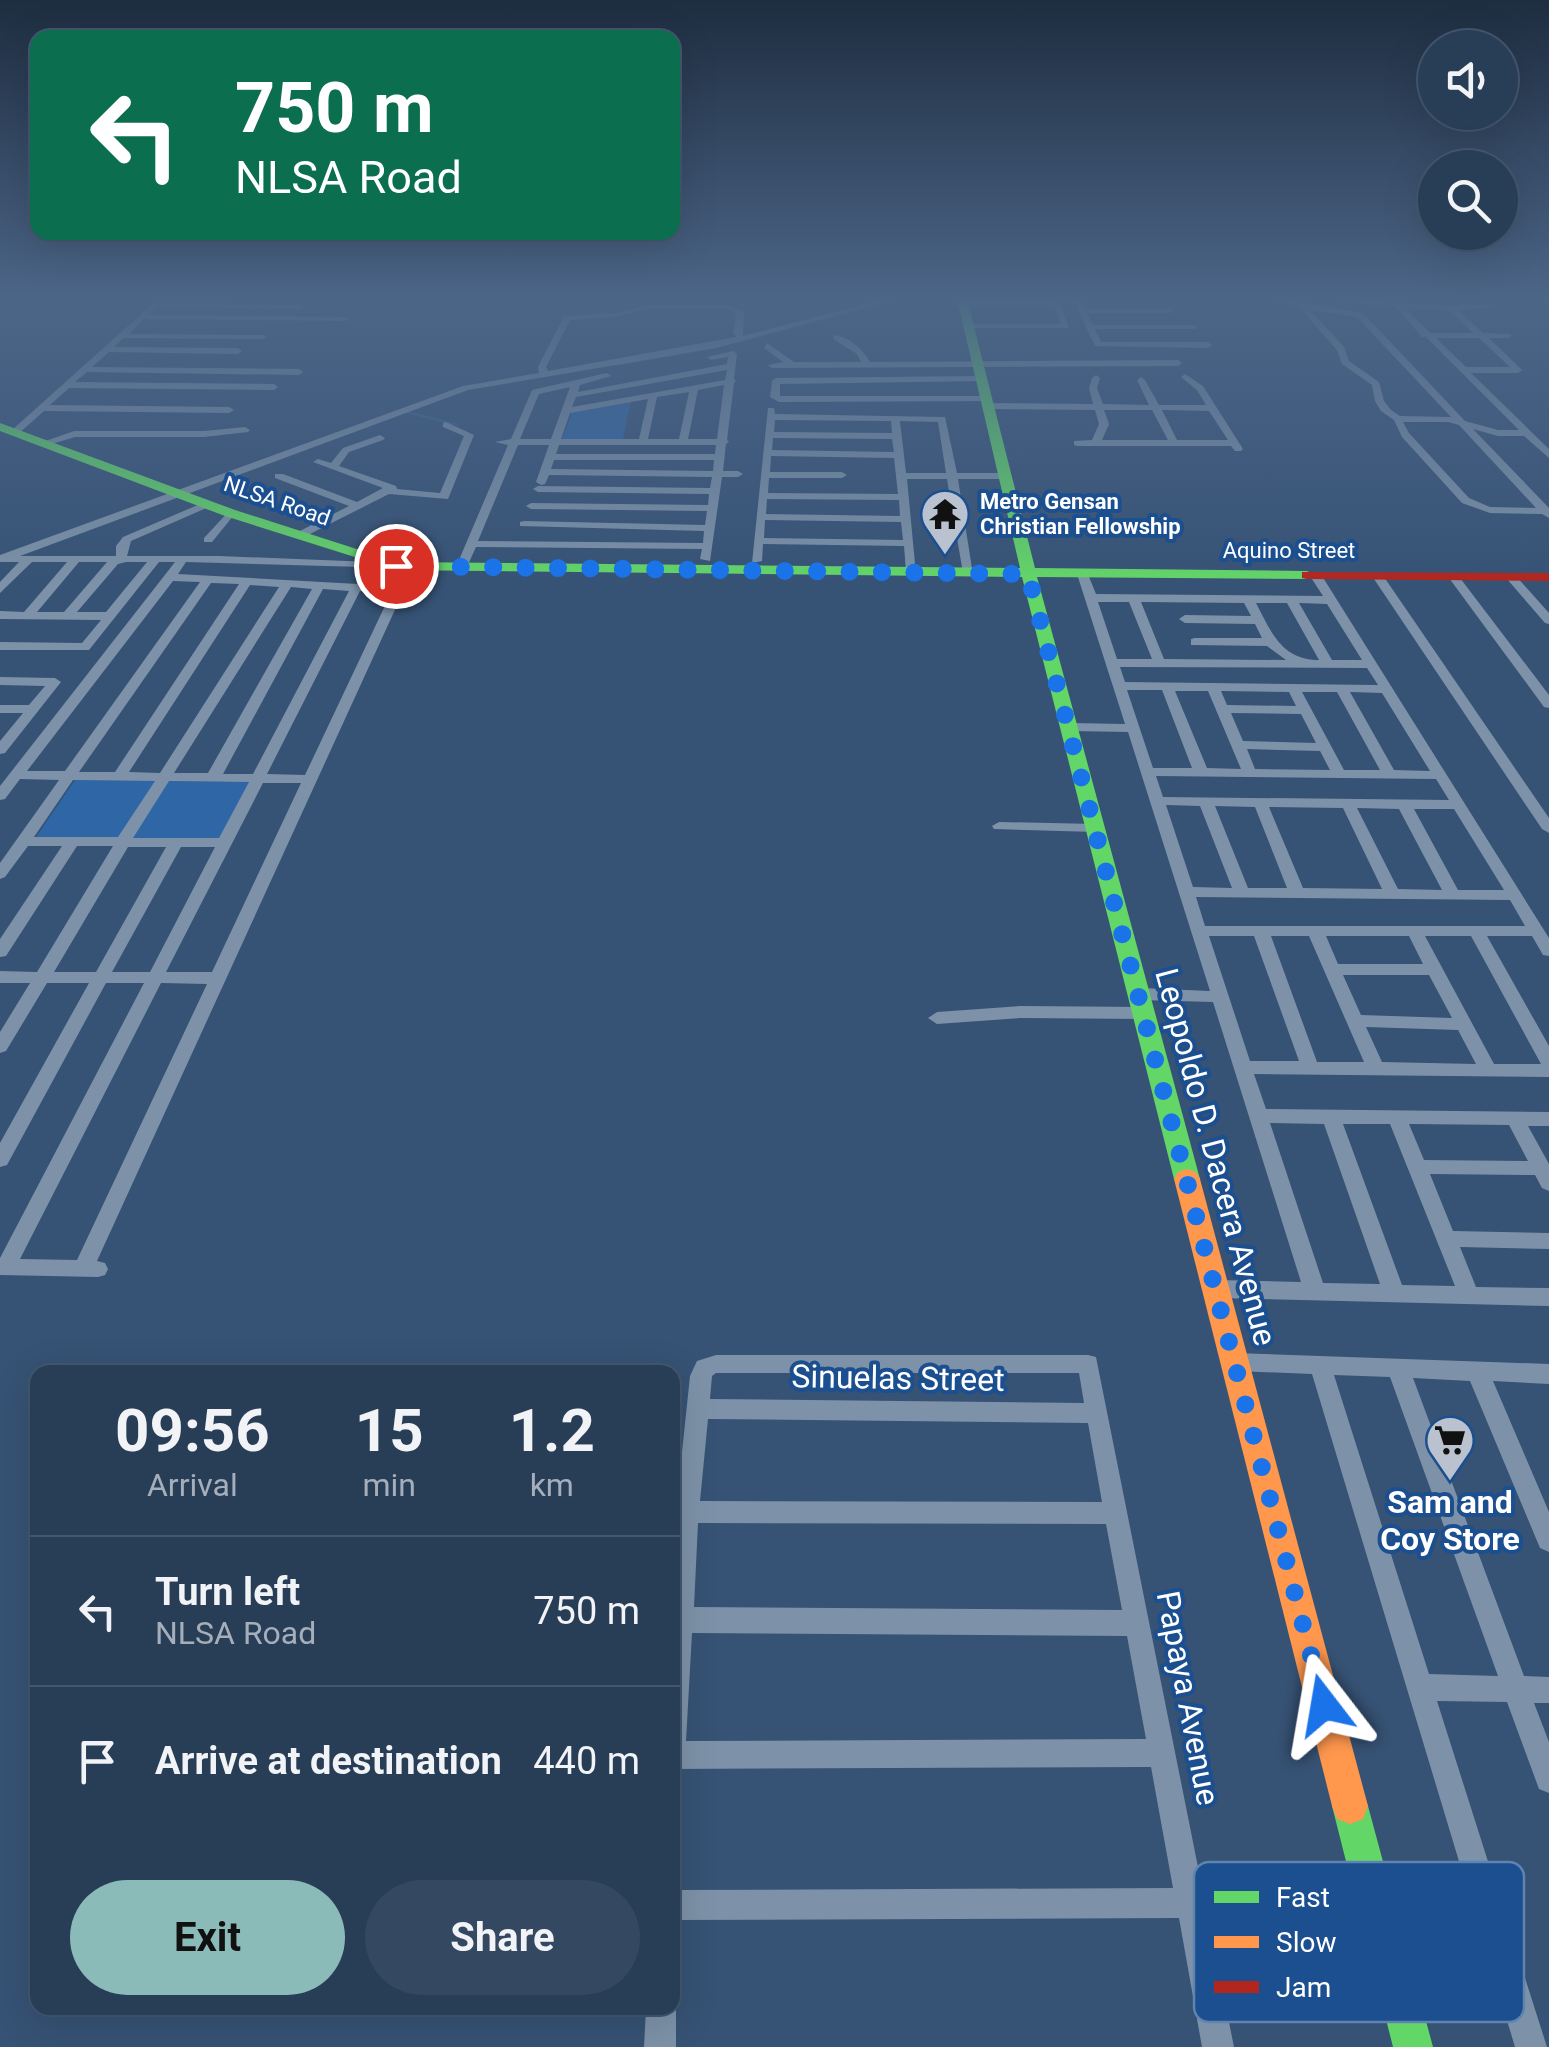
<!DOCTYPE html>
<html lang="en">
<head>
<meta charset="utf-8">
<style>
  :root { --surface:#283e57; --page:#344961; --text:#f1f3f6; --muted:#a5aeba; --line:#44576d; --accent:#8bbbb9 }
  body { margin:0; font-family:Roboto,sans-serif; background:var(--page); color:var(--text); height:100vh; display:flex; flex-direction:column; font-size:38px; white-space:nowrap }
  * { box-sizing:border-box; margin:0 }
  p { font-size:32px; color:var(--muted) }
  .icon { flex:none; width:55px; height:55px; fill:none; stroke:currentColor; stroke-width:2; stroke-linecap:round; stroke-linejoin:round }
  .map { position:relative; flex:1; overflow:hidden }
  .sheet { position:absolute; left:30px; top:1365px; width:650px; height:650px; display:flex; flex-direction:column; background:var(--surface); border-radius:20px; box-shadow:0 10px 40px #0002,0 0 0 2px var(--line) }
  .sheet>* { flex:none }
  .guide { position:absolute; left:30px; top:30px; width:650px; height:210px; border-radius:20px; box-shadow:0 10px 40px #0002,0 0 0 2px var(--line); background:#0b6e4f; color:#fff; overflow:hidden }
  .buttons { position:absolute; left:1418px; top:30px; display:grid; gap:20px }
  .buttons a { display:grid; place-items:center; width:100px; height:100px; border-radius:50%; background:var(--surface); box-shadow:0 10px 40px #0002,0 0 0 2px var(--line); font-size:50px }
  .pin { position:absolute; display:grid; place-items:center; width:85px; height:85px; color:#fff; margin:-42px; border:5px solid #fff; border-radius:50%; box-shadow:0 2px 10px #0007 }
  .me { position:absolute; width:110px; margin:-55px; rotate:346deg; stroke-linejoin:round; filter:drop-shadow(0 0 8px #0008) }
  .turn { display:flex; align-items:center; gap:35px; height:210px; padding:0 40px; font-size:45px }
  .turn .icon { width:130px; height:130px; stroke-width:2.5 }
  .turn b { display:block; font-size:70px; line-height:85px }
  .eta { display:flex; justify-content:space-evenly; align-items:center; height:170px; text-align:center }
  .eta b { font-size:60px; font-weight:700; line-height:70px }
  .cta { display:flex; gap:20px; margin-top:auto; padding:20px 40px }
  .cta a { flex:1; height:115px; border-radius:60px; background:var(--accent); color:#111; font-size:40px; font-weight:700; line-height:115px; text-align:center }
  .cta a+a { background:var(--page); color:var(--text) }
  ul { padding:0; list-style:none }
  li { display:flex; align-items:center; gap:30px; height:150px; padding:0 40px; border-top:2px solid var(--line) }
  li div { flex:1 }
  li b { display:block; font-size:38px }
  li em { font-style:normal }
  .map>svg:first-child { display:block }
  .green { fill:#2f66a5 }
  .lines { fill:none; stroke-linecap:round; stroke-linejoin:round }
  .stream { stroke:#3b618d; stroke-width:2.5 }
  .street { fill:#7d92a8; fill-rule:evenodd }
  .fast { fill:#63d668; fill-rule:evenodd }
  .slow { fill:#ff974d; fill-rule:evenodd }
  .jam { fill:#b3261e; fill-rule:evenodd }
  .route { stroke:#1a73e8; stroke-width:18; stroke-dasharray:0 32.4 }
  .labels { text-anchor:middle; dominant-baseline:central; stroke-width:8; stroke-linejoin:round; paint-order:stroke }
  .far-street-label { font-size:22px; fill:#fff; stroke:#1b4f8f }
  .far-poi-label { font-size:22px; font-weight:bold; fill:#fff; stroke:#1b4f8f; text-anchor:start }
  .near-street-label { font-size:32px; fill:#fff; stroke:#1b4f8f }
  .near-poi-label { font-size:32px; font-weight:bold; fill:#fff; stroke:#1b4f8f }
  .key { fill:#1b4f8f; stroke:#5f84b1; stroke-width:2.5 }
  .key-label { font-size:28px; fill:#fff }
</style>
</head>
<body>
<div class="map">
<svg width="1549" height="2047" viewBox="0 0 1549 2047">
  <rect width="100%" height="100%" fill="#365274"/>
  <path class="green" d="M631,401L623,439H562L572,412Z
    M75,780L250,782L220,839L36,837Z"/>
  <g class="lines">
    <path class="stream" d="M733,343L900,299
      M615,365L713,348
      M407,412L458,425"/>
    <path class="street" d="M158,299H166L162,303L299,305L303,307L299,309L157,307L149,315L345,317L349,319L345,321L144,319L129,334L263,335L267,337L263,339L123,338L114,347L238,348L242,351L238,354L109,352L92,367L299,369L303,372L299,375L87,372L75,382L274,384L278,387L274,390L69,388L50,405L229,407L234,410L229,413L44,411L18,434H12V430Z
      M884,299H897L716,348L468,390L20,556H116V546L123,537L207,501L212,504L211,506L131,541L127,556H220L396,563L400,564V568L186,562L178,574L394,586L405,564L415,566L97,1261L105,1263L108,1269L105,1275L98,1277L0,1275V1258L144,983H106L7,1165L0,1167V1143L89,983H47L6,1051L0,1053V1032L30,983H0V971L37,972L113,846H77L6,956L0,957V939L62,846H28L5,877L0,879V863L59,780L20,779L5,799L0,800V786L175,562H159L89,650H0V642L82,643L101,620L0,619V611L24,612L67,562H32L0,593V582L19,562H0V555L463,386L539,373L538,367L564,316L614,313L647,305H729L744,312L743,336ZM647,309H728L736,313L733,333L736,337L548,371L546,367L570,320L614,317ZM107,562L64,612H37L79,562ZM126,562H147L106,612H77L118,564ZM173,581L200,582L65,771H27ZM211,583L239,584L115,772H79ZM250,585L279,587L160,773L129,772ZM291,587L312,589L208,773H174ZM323,589L349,591L253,774H223ZM360,591L391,593L305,775L267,774ZM73,780L155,781L118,837H34ZM169,781L249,782L219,838H133ZM263,783H301L212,972H166ZM128,847H166L96,972H54ZM181,847H215L150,972H112ZM161,983L207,984L77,1260L20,1259Z
      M1051,299H1059L1069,328H968L965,324H1061L1054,306H963L959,304L963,302H1052Z
      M1066,299L1081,301L1085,309H1170L1174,311L1170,313H1087L1093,325H1194L1198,327L1194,329H1095L1101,342H1208L1212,345L1208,348L1095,346L1075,304Z
      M1284,299L1363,313L1465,421L1498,430H1519L1426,337H1422L1396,307L1336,302L1340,300L1451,306L1491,304L1488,308L1458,310L1483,333L1512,334L1509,338H1489L1522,370L1518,373H1471L1549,449V458L1524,436H1498L1473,429L1549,508V518L1542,514L1490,513L1462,503L1402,437L1394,420L1381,411L1375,401L1372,385L1342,364L1337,350L1300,308L1275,300ZM1405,308L1449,310L1473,333H1430ZM1310,310L1357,317L1451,417L1400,416L1391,410L1384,401L1379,382L1349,361L1344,347ZM1436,338H1479L1510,367H1466ZM1403,422H1448L1459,425L1536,508L1490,507L1469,498L1409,433Z
      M833,335C848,336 863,349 870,362L1178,360L1182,363L1178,366L772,368L768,365L783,362L764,348L767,343L794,362H861L857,354L833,339Z
      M733,351L737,354L734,379L736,381L734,383L727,440L729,442L726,444L723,471H738L743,474L738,477H722L710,561L700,559L702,549L476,547L466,569H458L456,567L508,445L495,442L511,439L532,390L607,373L611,376L580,385L578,392L727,364L728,357L711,360L707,357ZM727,370L725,380L572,407L576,397ZM724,385L717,439H688L698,390ZM570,387L551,439H520L539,394ZM689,392L679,439H648L657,397ZM648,399L639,439H561L570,413ZM518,445H549L536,482L541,485L545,484L549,475L712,477L710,488L538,486L533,489L538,492L709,494L708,505L531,503L526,506L531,509L707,511L705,525L524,521L520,522V526L704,531L703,543L478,541ZM559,445H716L715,454H556ZM554,460H714L713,471L551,469Z
      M1185,374L1203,386L1243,449L1241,451H1235L1231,446H1077L1074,445V441L1092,440L1099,424L1095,410L988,409L983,406L988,403L1093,404L1089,388L1092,378L1096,375L1100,378L1097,388L1103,404L1149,405L1137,380L1141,377L1145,380L1159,405H1206L1197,390L1181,377ZM1104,410H1152L1168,440H1102L1109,424ZM1162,410L1209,411L1228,440H1177Z
      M981,376L984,381L780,384V396H986L991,399L989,401L779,402L770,397L772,381L776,378Z
      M768,408H774L775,414L945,417L957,473H1005L1010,476L1005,479H958L973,575L963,573L947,479H907L916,574L906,572L904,546L763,544L762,561L752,563ZM775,420L891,421L892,433L774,432ZM900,421L938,422L946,473H906ZM773,438L892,439L894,452L772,450ZM771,456L894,458L898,494L768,493L769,478H842L847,475L842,472H770ZM767,499L899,500L900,516L766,514ZM765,520L901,522L903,540L764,538Z
      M446,422L474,435L448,499L389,494L304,537H296V533L349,506L275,478V474H283L357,502L383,488L313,462L318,459L331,463L343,448L380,435L385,438L383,440L349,452L339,466L396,486L397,489L440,493L464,436L443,427V423Z
      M245,427L250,430L248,432L204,437H75L45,446L40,443L74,431H204Z
      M230,510L234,511V515L212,542H204V538Z
      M1079,572H1087L1096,594L1323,596L1310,576L1316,573L1322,576L1549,938V956L1543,955L1532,936H1487L1549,1046V1077L1254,1074L1266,1109L1549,1112V1126H1528L1549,1164V1191L1542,1188L1535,1175L1430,1174L1453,1231L1549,1233V1249L1460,1247L1476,1287L1549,1288V1306L1217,1298L1210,1295L1206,1289L1210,1283L1217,1280L1301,1282L1213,1002L1140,1000L1131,994L1140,988L1210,991L1128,732L1071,731L1064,727L1071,723L1125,724L1077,574ZM1098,602H1129L1152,659H1117ZM1141,602L1244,603L1251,616L1185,615L1179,619L1185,623L1255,624L1262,638H1195L1191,639V645L1267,646L1286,660L1164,659ZM1256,603H1287L1319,660C1282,660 1271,632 1256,603ZM1299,603L1327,604L1362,660H1332ZM1120,667L1367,668L1378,685L1125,682ZM1127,690H1162L1192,768H1153ZM1175,691H1208L1241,769L1207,768ZM1221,691L1289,692L1296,706L1227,705ZM1302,692H1337L1380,770H1344ZM1350,692L1382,693L1430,771L1394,770ZM1231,713L1301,714L1316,743L1243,741ZM1247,749L1320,751L1330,770L1255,769ZM1156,776L1436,779L1449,800L1163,797ZM1166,805L1200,806L1232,888L1193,887ZM1215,806L1255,807L1287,888H1248ZM1269,807L1343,808L1382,889L1303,888ZM1357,808L1399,809L1442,890L1398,889ZM1414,809H1454L1504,890H1458ZM1196,897L1510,900L1525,926H1205ZM1209,936H1254L1299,1061H1250ZM1271,936H1309L1364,1062H1317ZM1326,936H1409L1423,964H1338ZM1425,936H1471L1541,1064H1494ZM1343,975H1429L1452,1018L1361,1015ZM1366,1027L1458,1030L1476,1064L1382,1062ZM1270,1123L1324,1124L1380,1284L1323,1283ZM1343,1124H1390L1455,1286L1402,1285ZM1409,1124L1509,1125L1528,1161L1424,1160Z
      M1378,573L1382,574L1549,818V833L1542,829L1372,576Z
      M1453,573L1457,574L1549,695V708L1544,707L1449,578L1447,576Z
      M1511,574L1515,575L1549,613V624L1545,623L1507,579V575Z
      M0,677L55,678L61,682L5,753L0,754V741L23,713H0V705H29L45,686L0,685Z
      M999,822L1096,824L1103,828L1096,832L994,829L992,826Z
      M1020,1006L1145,1007L1154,1013L1145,1019L1020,1018L937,1024L928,1018L937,1012Z
      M1236,1353L1549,1364V1384L1493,1381L1549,1512V1552L1540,1548L1470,1381L1413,1378L1524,1676L1549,1677V1703H1534L1549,1742V1793L1539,1789L1507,1702L1437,1701L1547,2047H1515L1312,1374L1236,1371L1228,1369L1225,1362L1228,1355ZM1334,1375L1390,1377L1498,1676L1429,1674Z
      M716,1355H1088L1096,1357L1234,2047H1202L1179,1918L672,1920V1890L1173,1888L1151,1767L672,1769V1548L690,1376L697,1361ZM716,1373H1079L1084,1403L710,1399L712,1376ZM708,1419L1088,1423L1102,1502L700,1501ZM698,1523L1106,1524L1122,1610L694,1607ZM692,1633L1127,1636L1146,1739L686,1741Z
      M672,1999L676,2008V2047H644L646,2008H672Z"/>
    <path class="fast" d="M957,299H967L1035,568L1307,571L1314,575L1307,579L1037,577L1200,1179L1196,1186L1187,1189L1178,1186L1174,1179L1022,577L396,570L225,516L0,431V423L235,510L397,562L1020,568Z
      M1350,1788L1363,1793L1368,1806L1433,2047H1393L1332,1806L1337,1793Z"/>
    <path class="slow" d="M1187,1169L1196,1172L1200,1179L1368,1806L1363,1819L1350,1824L1337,1819L1332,1806L1174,1179L1178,1172Z"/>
    <path class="jam" d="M1302,572L1549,573V581L1307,579L1302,578Z"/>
  </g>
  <linearGradient id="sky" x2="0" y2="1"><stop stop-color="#1e2d40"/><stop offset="0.51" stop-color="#4c6688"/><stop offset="1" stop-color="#4c6688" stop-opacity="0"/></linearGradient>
  <rect width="1549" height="585" fill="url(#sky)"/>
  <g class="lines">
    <path class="route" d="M396,566L1028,574L1324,1705"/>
  </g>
  <defs>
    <g id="temple-pin" transform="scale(2.5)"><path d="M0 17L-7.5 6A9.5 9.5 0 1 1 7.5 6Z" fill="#b9c2ce" stroke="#1b4f8f"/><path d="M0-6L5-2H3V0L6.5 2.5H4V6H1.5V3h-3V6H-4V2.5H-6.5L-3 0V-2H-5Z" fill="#111"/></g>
    <g id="supermarket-pin" transform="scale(2.5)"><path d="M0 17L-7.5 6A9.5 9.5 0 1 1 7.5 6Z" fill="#b9c2ce" stroke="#1b4f8f"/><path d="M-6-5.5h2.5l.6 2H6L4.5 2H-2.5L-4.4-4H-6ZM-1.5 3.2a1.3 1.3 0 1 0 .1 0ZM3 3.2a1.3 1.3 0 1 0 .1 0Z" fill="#111"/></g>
  </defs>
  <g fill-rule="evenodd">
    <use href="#temple-pin" x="945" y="514"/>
    <use href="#supermarket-pin" x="1450" y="1440"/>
  </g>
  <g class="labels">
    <g class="far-street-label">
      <text transform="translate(277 501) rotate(19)">NLSA Road</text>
      <text x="1289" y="550">Aquino Street</text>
    </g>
    <g class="far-poi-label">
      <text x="980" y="501">Metro Gensan<tspan x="980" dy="25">Christian Fellowship</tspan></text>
    </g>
    <g class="near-street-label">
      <text transform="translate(1216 1157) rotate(75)">Leopoldo D. Dacera Avenue</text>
      <text transform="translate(898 1378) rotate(1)">Sinuelas Street</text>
      <text transform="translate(1188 1698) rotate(79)">Papaya Avenue</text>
    </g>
    <g class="near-poi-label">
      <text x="1450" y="1502">Sam and<tspan x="1450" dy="37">Coy Store</tspan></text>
    </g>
  </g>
  <rect x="1194" y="1862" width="330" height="160" rx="15" class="key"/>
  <rect x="1214" y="1891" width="45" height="12" fill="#63d668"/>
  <rect x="1214" y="1936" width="45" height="12" fill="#ff974d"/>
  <rect x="1214" y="1981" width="45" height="12" fill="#b3261e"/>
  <g class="key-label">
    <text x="1276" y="1907">Fast</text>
    <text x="1276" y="1952">Slow</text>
    <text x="1276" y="1997">Jam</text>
  </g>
</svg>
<div class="buttons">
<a><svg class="icon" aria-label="sound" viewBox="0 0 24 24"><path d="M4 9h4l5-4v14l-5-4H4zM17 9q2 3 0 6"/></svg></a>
<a><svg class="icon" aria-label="search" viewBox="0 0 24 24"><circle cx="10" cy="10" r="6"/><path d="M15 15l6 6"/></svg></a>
</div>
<div class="pin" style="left:396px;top:566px;background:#d93025"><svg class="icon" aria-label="arrive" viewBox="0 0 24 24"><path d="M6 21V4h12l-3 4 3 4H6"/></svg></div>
<svg class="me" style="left:1324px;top:1705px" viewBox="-20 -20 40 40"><path d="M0-17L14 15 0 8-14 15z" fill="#1a73e8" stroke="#fff" stroke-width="4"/></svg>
<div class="guide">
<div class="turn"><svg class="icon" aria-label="left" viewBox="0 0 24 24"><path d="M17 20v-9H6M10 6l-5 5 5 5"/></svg><div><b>750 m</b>NLSA Road</div></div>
</div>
<section class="sheet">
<div class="eta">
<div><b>09:56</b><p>Arrival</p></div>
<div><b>15</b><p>min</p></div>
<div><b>1.2</b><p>km</p></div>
</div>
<ul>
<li><svg class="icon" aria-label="left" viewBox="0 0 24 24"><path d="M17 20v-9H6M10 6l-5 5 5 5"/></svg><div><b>Turn left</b><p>NLSA Road</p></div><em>750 m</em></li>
<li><svg class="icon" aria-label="arrive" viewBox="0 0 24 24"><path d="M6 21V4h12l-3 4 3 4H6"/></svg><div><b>Arrive at destination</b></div><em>440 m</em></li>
</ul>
<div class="cta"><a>Exit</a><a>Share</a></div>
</section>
</div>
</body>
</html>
